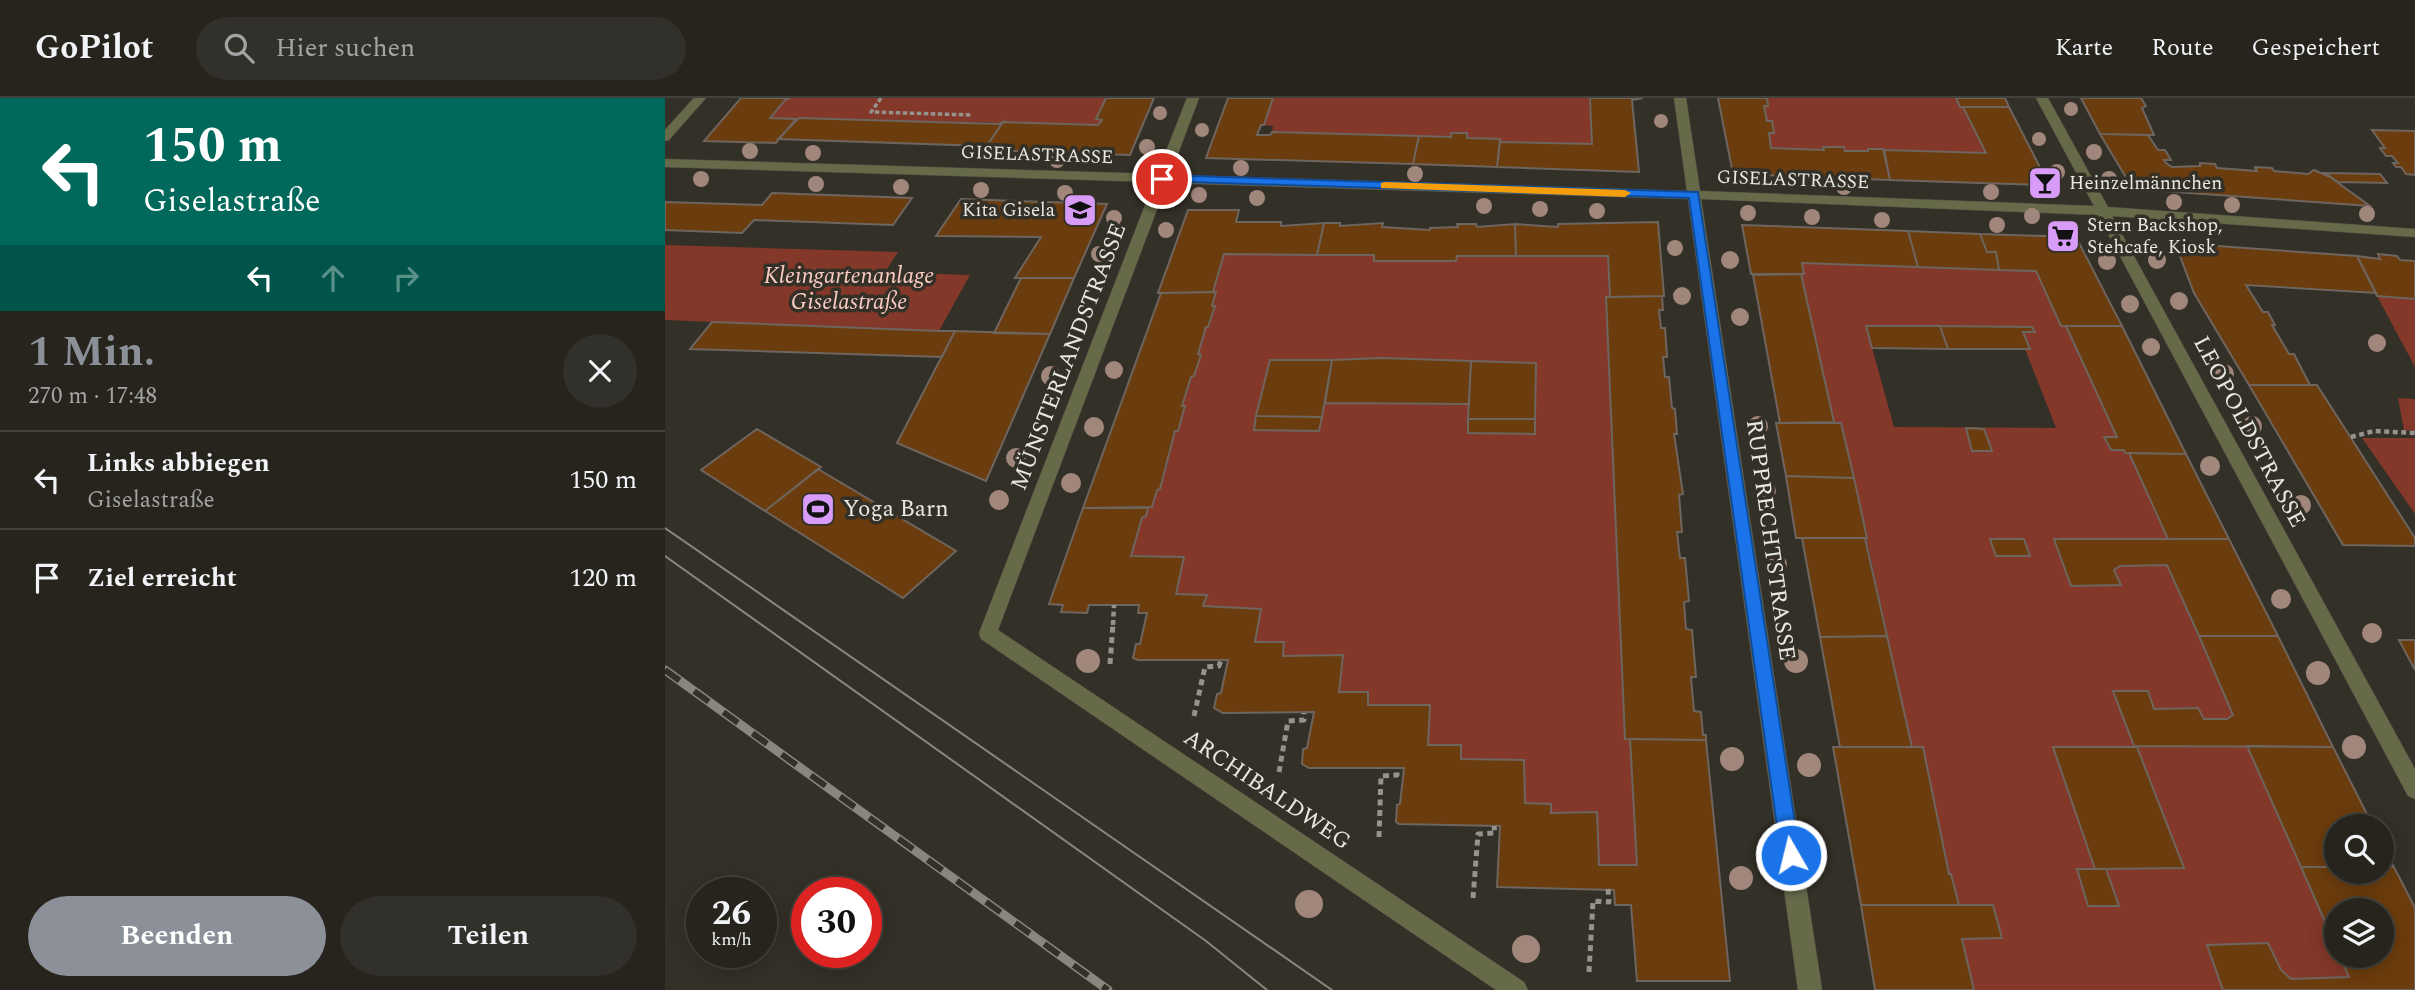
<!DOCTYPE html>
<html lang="de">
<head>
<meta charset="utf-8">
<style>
  :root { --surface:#26241d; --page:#32302a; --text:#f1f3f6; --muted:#a4a4a4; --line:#42413b; --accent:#8c9099 }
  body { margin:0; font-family:Spectral,serif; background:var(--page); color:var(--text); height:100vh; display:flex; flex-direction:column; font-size:26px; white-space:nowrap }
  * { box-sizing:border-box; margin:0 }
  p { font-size:23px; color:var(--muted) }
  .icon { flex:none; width:38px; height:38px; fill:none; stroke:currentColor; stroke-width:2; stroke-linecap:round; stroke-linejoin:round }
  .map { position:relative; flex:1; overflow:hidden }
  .sheet { display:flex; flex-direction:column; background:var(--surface); width:665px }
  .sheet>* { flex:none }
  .hud { background:#00695c; color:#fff; overflow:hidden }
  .fabs { position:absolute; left:1659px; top:716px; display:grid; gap:14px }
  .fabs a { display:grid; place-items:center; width:70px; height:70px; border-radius:50%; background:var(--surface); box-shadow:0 4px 18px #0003,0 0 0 2px var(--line); font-size:35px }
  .speed { position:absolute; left:21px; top:779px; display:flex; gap:14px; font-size:35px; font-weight:700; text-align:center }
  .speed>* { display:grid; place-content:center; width:91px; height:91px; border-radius:50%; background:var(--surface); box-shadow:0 4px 18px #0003,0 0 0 2px var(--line); line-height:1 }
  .speed small { font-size:18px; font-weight:400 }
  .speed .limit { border:10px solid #d22; background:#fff; color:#111 }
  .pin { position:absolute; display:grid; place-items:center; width:60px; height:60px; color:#fff; margin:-30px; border:4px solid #fff; border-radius:50%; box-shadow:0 2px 7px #0007 }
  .me { position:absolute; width:77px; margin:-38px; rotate:352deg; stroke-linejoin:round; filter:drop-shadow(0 0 5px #0008) }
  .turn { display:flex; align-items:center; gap:24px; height:147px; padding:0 28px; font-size:32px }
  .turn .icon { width:91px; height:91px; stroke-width:2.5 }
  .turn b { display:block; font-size:49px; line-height:60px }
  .lanes { display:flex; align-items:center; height:66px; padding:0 28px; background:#0003; justify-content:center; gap:35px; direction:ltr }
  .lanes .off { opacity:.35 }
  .round { display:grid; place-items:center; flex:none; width:74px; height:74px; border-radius:37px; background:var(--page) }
  .summary { display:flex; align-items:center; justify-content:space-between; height:119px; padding:0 28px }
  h1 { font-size:42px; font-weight:700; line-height:52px; color:var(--accent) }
  .action { display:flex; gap:14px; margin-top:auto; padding:14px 28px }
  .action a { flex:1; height:80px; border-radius:42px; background:var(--accent); color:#fff; font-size:28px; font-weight:700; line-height:80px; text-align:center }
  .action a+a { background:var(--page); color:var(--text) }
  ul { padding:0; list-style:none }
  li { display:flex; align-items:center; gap:21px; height:98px; padding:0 28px; border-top:2px solid var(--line) }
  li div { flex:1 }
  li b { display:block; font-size:26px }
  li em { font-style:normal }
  header { display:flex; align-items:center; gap:42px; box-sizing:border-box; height:98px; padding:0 35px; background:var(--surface); border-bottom:2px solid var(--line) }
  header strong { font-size:33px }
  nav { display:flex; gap:38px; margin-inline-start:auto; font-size:24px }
  .search { width:490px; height:63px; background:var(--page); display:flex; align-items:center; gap:18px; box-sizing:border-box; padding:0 24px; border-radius:38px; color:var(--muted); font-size:26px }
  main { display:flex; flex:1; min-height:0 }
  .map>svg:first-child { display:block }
  .green { fill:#833829; fill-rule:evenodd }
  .building { fill:#6b3c0d; stroke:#6e655e; stroke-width:2 }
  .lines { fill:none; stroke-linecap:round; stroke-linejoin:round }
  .minor-casing { stroke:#504d45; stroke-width:1 }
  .path-far2 { stroke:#95938c; stroke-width:3.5; stroke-dasharray:4.5 2.5; stroke-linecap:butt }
  .path-far1 { stroke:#95938c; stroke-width:4.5; stroke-dasharray:5 3.5; stroke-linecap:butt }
  .path { stroke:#95938c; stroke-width:5; stroke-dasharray:6 4.5; stroke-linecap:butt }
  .minor { fill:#676a49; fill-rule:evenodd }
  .tram { stroke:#89867f; stroke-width:2 }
  .rail-casing { stroke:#89867f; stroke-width:9 }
  .rail { stroke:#333027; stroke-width:6; stroke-dasharray:18; stroke-linecap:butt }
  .tree { fill:#a1867c }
  .route { fill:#1a73e8; stroke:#114b97; stroke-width:2 }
  .slow { fill:#f59e0b }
  .labels { text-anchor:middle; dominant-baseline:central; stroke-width:7; stroke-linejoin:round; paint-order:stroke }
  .far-street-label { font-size:19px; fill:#e9e7e2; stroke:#333027 }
  .far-poi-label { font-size:19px; fill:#e9e7e2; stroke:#333027; text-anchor:start }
  .park-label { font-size:23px; font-style:italic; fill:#fbccc2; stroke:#333027 }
  .street-label { font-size:23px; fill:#e9e7e2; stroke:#333027 }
  .poi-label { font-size:23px; fill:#e9e7e2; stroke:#333027; text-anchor:start }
</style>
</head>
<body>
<header>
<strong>GoPilot</strong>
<div class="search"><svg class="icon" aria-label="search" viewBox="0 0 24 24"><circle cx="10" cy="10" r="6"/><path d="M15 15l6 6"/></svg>Hier suchen</div>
<nav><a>Karte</a><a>Route</a><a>Gespeichert</a></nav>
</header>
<main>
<section class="sheet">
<div class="hud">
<div class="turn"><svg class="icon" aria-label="left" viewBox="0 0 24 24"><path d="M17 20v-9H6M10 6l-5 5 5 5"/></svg><div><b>150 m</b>Giselastraße</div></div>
<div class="lanes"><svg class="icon" aria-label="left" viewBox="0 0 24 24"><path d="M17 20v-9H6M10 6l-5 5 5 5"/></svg><svg class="icon off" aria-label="ahead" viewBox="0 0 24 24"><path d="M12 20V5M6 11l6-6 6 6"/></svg><svg class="icon off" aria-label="right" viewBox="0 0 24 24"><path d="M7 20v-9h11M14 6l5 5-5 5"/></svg></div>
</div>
<div class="summary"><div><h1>1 Min.</h1><p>270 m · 17:48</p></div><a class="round"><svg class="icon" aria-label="close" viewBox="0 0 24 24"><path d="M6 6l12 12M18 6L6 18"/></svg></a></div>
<ul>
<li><svg class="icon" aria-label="left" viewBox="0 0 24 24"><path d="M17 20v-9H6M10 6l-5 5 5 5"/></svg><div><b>Links abbiegen</b><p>Giselastraße</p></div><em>150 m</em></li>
<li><svg class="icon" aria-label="arrive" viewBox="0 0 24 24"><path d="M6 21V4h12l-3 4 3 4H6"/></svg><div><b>Ziel erreicht</b></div><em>120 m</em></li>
</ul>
<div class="action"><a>Beenden</a><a>Teilen</a></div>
</section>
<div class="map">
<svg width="1750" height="892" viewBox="0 0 1750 892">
  <rect width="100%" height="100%" fill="#333027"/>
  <path class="green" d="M125,0H441L431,21L437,22L433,27L105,20L120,2Z
    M608,0H937L925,1L927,46L835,44V41L802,40V35H786V39L607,34L608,28L599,27Z
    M1102,0H1293L1291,1L1295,9H1298L1321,55L1203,51V53H1180L1179,49H1159V52L1106,50L1104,35L1109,34L1107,23H1102L1099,8Z
    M0,147L233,154L220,174L305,177L274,233L0,222Z
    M559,156L709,157V163H791L792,158H943L945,199L941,200L960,640L965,641L972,767H934L932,714L886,715L885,706L860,705L857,661H796V647H763L764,607H703V594H674L678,557L618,558L619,544H590L596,511L538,508L511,496L518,459L466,458L477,420L481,418L483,410L487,409L492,392L495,391L503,365L500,364L520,308H517L526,279L529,278L536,257L533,256L541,229H544L550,209L547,208L551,195L548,194Z
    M1137,165L1371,173L1396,228H1401L1452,339H1439L1445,352H1459L1464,355L1503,441H1389L1406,488L1455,487L1449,472L1455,468L1502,467L1568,617L1562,621H1539L1533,610L1489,611L1483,593L1449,594L1469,648L1389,649L1430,771H1413L1423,807L1454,808L1441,771L1519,770L1472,649L1582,648L1671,849V858H1675L1684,879L1626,881L1616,872L1603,845L1543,847L1558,892H1309L1297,841L1294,807L1284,776L1261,675L1264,674L1258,649H1247L1176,325L1169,324L1136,176H1139ZM1201,228L1367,229L1369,234H1358L1365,251H1360L1391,330L1229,329Z
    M1712,198L1750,201V269Z
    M1733,300L1750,301V333L1739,332Z
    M1697,340H1750V416Z"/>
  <path class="building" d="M76,0H125L120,2L105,20L131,21L111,45L39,43Z
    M441,0H489L465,57L319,52L338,24L433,27L437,22L431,21Z
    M563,0H608L599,27H596L592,37H605L607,34L754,38L748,66L541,60Z
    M925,0H978L967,2L974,74L832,69L835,44L927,46Z
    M1053,0H1102L1103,8H1099L1102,23H1107L1109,35H1104L1106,50L1159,52L1158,49H1179L1180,53H1203V51H1218L1225,82L1068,76Z
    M1291,0H1340L1344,9H1295Z
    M1416,0H1476L1481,8L1477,10L1489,37L1435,36Z
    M1298,9H1344L1382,83L1378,87L1225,82L1219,52L1321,55Z
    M134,20L334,26L338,24L319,52H316L318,48L113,41Z
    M1707,32L1750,33V77L1741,76L1736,69H1731L1728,65H1733L1727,58H1721L1715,50H1720Z
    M786,35H802V40L835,41L832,69L748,66L754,38L786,39Z
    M1435,36L1483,37L1493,52H1500L1506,62H1499L1501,65L1507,69L1535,68V65L1550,66L1552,70L1592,73L1590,69L1607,70L1609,73L1643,76L1649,72L1665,79L1705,108L1468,91Z
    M1660,75L1715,76L1722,85L1673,84Z
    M107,95L247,100L228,127L89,122L77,135L0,132V104L97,107Z
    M296,101L442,106L409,180H350L376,139L271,138Z
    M523,112H574L571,124H616V128L659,125L652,157L559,156L548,194L493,195Z
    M993,124L999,198L945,199L943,158H851L850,126L893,129V126Z
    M659,125H675V128L718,125L717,129L765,132V130L793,129L792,126H811L812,129L850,126L851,158H792L791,163H709V157H652Z
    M1077,127L1243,133L1253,169L1137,165L1139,176H1086Z
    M1243,133L1315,136L1322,154H1331L1334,172L1253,169Z
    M1315,136L1411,139L1457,228H1396L1371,173L1334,172L1331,154H1322Z
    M1510,145L1692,158L1711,195L1581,187L1598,214H1603L1610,227H1607L1624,256H1629L1645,287H1584L1529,195Z
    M1713,156L1732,158L1735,162L1750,163V201L1712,198L1692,158L1715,161Z
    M1136,176L1169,324L1115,325L1088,177Z
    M356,180H409L385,236L329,235Z
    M551,194L547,208H550L543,229H541L533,256L536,257L529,278L526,279L517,308H520L513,333H510L495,391L492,392L487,409L418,410L496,195Z
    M997,198L998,212H994L996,230H1000L1002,259H998L1000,279H1004L1007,310L1010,311L1012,336H1009L1018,396L1014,397L1017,434H1012L1015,460H1020L1024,503L1019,504L1021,531L1027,532L1031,579H1026L1029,613L1036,614L1038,637H1041V642L960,641L941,199Z
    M47,224L274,233H290L277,259L25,251Z
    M1201,228H1275L1283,251L1207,250Z
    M1275,228L1367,229L1370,234H1358L1365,251H1283Z
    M1401,228H1457L1521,356L1460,355L1459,352H1446L1439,339H1452Z
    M290,233L385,236L321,383L232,345Z
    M717,260L806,263L804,306L660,305L667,262Z
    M605,262H667L657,319L591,318Z
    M806,263L871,265L870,321H803Z
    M1584,287H1652L1750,440V448L1678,447Z
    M591,318L657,319L654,333L589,332Z
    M803,321H870V336L803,335Z
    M1111,325H1176L1189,380L1121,378Z
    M1301,330L1319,331L1327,353H1307Z
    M92,331L156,369L100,413L36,372Z
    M1464,355L1521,356L1564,441H1503Z
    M153,371L291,453L238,500L100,413Z
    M1121,378L1189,380L1202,440H1131Z
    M418,410H483L481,418L477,420L466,458L519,459L511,496L542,497L538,508L596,511L590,544H619L618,558L678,557L674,594H703V607H765L763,647H796V661L859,662L860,705L886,706V715L932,714L934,767H972L965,641L1041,642L1065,883H972L966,807H950L949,792L832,789L835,728L734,726L731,724L732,707L735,706L739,670H644L637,666L638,651L642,650L649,614L558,615L549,610L552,596L556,595L563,562H473L468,560L471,546H475L482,515H473L474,507H424L422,515L396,514L398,507L384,506Z
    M1137,440H1200L1222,538L1155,539Z
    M1325,441H1359L1365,458H1331Z
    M1389,441H1564L1613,538H1534L1502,467L1455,468L1449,472L1456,487L1406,488Z
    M1222,538L1247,649H1175L1155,539Z
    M1534,538H1613L1668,649L1469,648L1448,593H1483L1489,611L1533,610L1539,621H1562L1568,617Z
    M1734,542H1750V572Z
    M1582,648L1668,649L1708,728H1671V769H1636Z
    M1168,649H1258L1284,776H1286L1294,807H1196Z
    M1388,649H1472L1519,770L1430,771Z
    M1717,745L1729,769H1717Z
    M1636,769H1671V774H1717V769H1729L1750,810V892H1558L1542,847L1603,845L1616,872L1626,881L1684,879L1675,858H1717V812H1671V849Z
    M1412,771H1441L1454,808H1423Z
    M1196,807H1328L1337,840L1297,841L1309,892H1210Z"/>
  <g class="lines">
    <g class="minor-casing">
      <path id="minor" d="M29,0H41L4,42L0,43V32Z
        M522,0H534L505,77L1022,93L1009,0H1021L1035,93L1429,108L1371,0H1383L1443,109L1750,131V139L1447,118L1750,671V701L1743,698L1433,117L1036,101L1157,892H1133L1023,101L502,85L333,532L859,884L863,892H831L316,541L314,535L489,84L0,69V61L492,76Z"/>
    </g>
    <path class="path-far2" d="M216,0L206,14L307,17"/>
    <path class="path-far1" d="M1686,339L1709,333L1750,335
      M448,527L449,507"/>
    <path class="path" d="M445,566L448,526
      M529,618L540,569L554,568L556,562
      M614,674L623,623L639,622V615
      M714,739L716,678L732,677V670
      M808,800L813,736L830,735L829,728
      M924,874L928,803L944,804L943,791"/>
    <use href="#minor" class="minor"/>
    <path class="tram" d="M0,430L667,892
      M0,458L541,843L602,892"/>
    <g class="rail-casing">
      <path id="rail" d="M0,572L443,892"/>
    </g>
    <use href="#rail" class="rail"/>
  </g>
  <g class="tree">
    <circle cx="1406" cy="11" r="7"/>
    <circle cx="495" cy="15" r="7"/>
    <circle cx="996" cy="23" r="7"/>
    <circle cx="537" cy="32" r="7"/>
    <circle cx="1374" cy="41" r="7"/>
    <circle cx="482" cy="49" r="8"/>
    <circle cx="85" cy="53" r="8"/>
    <circle cx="1429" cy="54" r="8"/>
    <circle cx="148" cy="55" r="8"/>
    <circle cx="392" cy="62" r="8"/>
    <circle cx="576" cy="70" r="8"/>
    <circle cx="1392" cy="74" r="8"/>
    <circle cx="750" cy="76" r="8"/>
    <circle cx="36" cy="81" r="8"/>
    <circle cx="1444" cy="81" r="8"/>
    <circle cx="151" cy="86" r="8"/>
    <circle cx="236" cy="89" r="8"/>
    <circle cx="1179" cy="89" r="8"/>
    <circle cx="316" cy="92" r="8"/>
    <circle cx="1326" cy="94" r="8"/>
    <circle cx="400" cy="95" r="8"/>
    <circle cx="534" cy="97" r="8"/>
    <circle cx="592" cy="100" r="8"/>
    <circle cx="1509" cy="104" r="8"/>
    <circle cx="1567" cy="107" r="8"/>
    <circle cx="819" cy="108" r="8"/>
    <circle cx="875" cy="111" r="8"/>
    <circle cx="932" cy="113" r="8"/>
    <circle cx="1083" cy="115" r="8"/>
    <circle cx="1702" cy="116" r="8"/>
    <circle cx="1367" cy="118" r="8"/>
    <circle cx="1147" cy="119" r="8"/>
    <circle cx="449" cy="120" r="8"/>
    <circle cx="1217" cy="122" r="8"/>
    <circle cx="1332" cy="127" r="8"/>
    <circle cx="501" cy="132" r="8"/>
    <circle cx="1010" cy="150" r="8"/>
    <circle cx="434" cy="156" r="8"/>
    <circle cx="1065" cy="162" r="9"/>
    <circle cx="1492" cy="162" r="9"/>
    <circle cx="1442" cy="163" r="9"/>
    <circle cx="1017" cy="198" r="9"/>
    <circle cx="1514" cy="203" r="9"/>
    <circle cx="1465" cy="206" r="9"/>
    <circle cx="1075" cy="219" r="9"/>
    <circle cx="1712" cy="245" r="9"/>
    <circle cx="1486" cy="249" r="9"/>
    <circle cx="449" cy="272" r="9"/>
    <circle cx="1559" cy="276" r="10"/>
    <circle cx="386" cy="278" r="10"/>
    <circle cx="1093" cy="328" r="10"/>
    <circle cx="1587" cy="328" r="10"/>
    <circle cx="429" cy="329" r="10"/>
    <circle cx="351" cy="360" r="10"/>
    <circle cx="1545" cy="368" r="10"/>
    <circle cx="406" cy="385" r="10"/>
    <circle cx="1101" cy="393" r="10"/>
    <circle cx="334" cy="402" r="10"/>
    <circle cx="1636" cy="407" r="10"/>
    <circle cx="1112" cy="466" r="10"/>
    <circle cx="1616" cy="501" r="10"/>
    <circle cx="1707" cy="535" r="10"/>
    <circle cx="423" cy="563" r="12"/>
    <circle cx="1131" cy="563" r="12"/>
    <circle cx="1653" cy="575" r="12"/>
    <circle cx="1689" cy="649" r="12"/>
    <circle cx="1067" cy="661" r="12"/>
    <circle cx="1144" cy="667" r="12"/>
    <circle cx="1076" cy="780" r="12"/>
    <circle cx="644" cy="806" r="14"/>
    <circle cx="861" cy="851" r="14"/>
  </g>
  <path class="route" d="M497,77L1033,94L1135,757L1132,764L1126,766L1119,764L1116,757L1024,100L493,83L491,81Z"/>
  <path class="slow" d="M720,84L960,92L966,95L960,99L716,90V85Z"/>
  <defs>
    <g id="bar-square" transform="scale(1.75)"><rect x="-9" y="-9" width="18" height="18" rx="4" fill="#d89bf8" stroke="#333027"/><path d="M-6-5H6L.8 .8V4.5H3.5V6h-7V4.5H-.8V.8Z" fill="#111"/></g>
    <g id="school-square" transform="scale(1.75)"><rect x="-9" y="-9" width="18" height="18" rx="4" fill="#d89bf8" stroke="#333027"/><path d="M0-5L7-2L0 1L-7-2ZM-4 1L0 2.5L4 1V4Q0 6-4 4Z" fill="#111"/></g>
    <g id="supermarket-square" transform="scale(1.75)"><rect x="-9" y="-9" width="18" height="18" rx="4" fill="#d89bf8" stroke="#333027"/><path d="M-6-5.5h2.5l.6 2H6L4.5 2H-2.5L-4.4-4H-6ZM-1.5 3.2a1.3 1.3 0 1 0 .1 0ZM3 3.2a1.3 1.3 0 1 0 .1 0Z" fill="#111"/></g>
    <g id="stadium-square" transform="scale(1.75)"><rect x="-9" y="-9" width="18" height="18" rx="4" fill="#d89bf8" stroke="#333027"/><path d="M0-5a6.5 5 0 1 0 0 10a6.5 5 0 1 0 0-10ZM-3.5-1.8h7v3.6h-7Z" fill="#111"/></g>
  </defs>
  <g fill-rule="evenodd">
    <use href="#bar-square" x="1380" y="85"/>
    <use href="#school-square" x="415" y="112"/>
    <use href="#supermarket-square" x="1398" y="138"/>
    <use href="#stadium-square" x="153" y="411"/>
  </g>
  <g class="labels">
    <g class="far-street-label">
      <text transform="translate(372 57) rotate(2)">GISELASTRASSE</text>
      <text transform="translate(1128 82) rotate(2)">GISELASTRASSE</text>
    </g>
    <g class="far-poi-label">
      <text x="1404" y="85">Heinzelmännchen</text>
      <text x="390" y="112" text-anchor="end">Kita Gisela</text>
      <text x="1422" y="127">Stern Backshop,<tspan x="1422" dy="22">Stehcafe, Kiosk</tspan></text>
    </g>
    <g class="park-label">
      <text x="184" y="178">Kleingartenanlage<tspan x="184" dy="26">Giselastraße</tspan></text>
    </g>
    <g class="street-label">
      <text transform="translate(404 259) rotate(-69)">MÜNSTERLANDSTRASSE</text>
      <text transform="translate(1584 334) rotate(62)">LEOPOLDSTRASSE</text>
      <text transform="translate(1105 442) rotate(82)">RUPPRECHTSTRASSE</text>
      <text transform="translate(602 692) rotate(34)">ARCHIBALDWEG</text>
    </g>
    <g class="poi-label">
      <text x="178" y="411">Yoga Barn</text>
    </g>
  </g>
</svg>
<div class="fabs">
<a><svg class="icon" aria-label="search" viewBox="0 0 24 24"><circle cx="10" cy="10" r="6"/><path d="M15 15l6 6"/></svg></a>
<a><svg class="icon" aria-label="layers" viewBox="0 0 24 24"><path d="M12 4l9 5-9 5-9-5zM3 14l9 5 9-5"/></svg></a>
</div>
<div class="speed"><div>26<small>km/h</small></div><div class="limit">30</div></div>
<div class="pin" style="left:497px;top:81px;background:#d93025"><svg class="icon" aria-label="arrive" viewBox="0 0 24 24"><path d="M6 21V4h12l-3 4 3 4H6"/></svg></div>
<svg class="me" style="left:1126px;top:757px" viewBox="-20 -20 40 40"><circle r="17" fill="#1a73e8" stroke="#fff" stroke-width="3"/><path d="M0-11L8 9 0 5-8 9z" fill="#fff"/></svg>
</div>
</main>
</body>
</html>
